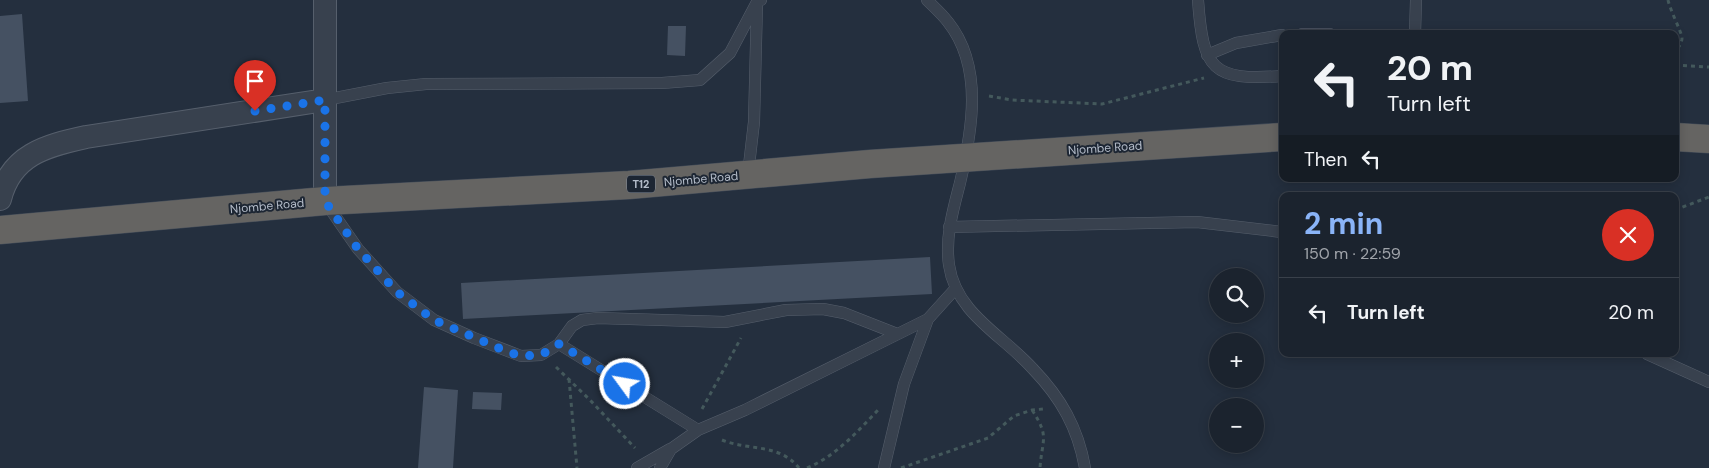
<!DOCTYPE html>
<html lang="en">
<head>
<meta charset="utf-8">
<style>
  :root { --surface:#1b232e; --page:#242b36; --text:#f1f3f6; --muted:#a0a4aa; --line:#39404a; --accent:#8ab4f8 }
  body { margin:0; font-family:"DM Sans",sans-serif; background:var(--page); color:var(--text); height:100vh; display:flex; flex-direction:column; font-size:19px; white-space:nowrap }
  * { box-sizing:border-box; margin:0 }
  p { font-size:16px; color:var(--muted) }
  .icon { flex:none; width:28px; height:28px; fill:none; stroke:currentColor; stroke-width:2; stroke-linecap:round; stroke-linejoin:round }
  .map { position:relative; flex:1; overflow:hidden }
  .panel { position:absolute; left:1279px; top:192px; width:400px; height:165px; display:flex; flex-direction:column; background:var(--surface); border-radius:10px; box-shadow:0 2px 12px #0003,0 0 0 1px var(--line) }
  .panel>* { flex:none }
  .banner { position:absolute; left:1279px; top:30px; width:400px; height:152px; border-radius:10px; box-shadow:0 2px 12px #0003,0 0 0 1px var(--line); background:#1b232e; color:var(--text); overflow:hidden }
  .controls { position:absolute; left:1209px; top:268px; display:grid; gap:10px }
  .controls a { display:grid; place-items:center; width:55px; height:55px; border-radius:50%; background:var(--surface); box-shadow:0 2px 12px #0003,0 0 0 1px var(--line); font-size:25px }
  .pin { position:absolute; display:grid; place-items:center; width:42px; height:42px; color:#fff; margin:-51px -21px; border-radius:50% 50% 50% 0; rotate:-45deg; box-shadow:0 0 5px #0007 }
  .pin .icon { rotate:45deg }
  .me { position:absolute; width:55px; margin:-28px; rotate:302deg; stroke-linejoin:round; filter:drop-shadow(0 0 4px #0008) }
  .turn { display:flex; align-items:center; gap:18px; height:105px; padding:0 25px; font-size:22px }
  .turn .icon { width:65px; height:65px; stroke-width:2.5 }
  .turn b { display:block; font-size:35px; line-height:42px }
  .then { display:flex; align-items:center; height:48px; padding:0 25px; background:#0003; gap:10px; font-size:19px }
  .round { display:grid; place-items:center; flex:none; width:52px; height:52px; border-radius:26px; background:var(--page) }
  .head { display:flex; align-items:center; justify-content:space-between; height:85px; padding:0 25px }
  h1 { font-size:30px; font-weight:700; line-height:38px; color:var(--accent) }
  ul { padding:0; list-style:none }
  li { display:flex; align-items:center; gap:15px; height:70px; padding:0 25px; border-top:1px solid var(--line) }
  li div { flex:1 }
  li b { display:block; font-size:19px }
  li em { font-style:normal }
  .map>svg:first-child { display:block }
  .building { fill:#455162 }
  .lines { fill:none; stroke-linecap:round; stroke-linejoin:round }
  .service-casing { stroke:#565f6c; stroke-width:12 }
  .minor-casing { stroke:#565f6c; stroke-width:24 }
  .trunk-casing { stroke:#434c59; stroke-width:29 }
  .path { stroke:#44595c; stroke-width:3; stroke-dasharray:4 4; stroke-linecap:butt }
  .service { stroke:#38414e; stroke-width:11 }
  .minor { stroke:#38414e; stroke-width:22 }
  .trunk { stroke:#656462; stroke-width:28 }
  .route { stroke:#1a73e8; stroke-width:9; stroke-dasharray:0 16.2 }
  .labels { text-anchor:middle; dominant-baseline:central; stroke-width:4; stroke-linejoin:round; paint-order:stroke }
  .shield { fill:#1d2633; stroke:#878f9c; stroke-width:1 }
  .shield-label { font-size:11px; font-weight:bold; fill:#b4bcc9 }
  .street-label { font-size:12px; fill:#b4bcc9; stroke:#1d2633 }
</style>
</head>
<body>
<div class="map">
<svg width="1709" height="468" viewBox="0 0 1709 468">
  <rect width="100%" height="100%" fill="#242f3e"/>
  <path class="building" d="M22,14L28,101L0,103V16Z
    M668,26H686L685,56L667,55Z
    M930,257L932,294L463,319L461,283Z
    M424,387L458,390L453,468H418Z
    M473,392L502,393L501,410L472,409Z"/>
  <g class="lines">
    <g class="service-casing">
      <path id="service" d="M927,0C934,7 942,14 948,22C984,67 972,131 960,183C953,210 945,237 949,265C956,314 1004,336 1033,369C1061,398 1078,428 1085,468
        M1198,0C1203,70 1212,81 1282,76
        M1302,34H1330
        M1415,34L1416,0
        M1207,55L1236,43L1282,35
        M325,100L387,88L426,84L662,83L700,80L730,53L757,2L761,0
        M748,174L754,122L757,4
        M326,203L358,249L397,292L434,320L474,338L521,356L541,355L559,344L572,326L582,320L598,318L725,322L786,310L823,309L844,313L895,333
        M949,227L1197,222L1282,232
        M559,344L698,430
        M1647,354L1709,382
        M637,468L670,449
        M660,468L671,449L698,430L745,410L928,319
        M884,468L904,384L928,319L956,288"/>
    </g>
    <g class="minor-casing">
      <path id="minor" d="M0,199C11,155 45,146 86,137L325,100
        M325,201V0"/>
    </g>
    <g class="trunk-casing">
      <path id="trunk" d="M1675,137L1709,139
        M0,230L325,201L629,185L870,164L1282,137"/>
    </g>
    <path class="path" d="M1668,0C1670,10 1682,33 1682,38C1682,43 1678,48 1675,53
      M1675,65L1709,67
      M989,96L1012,100L1102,104L1204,78
      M1675,210L1709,197
      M556,367L590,400L635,448
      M569,379L577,468
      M702,409L741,338
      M1032,410C1050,437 1042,439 1040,468
      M722,440C749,451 779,443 799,468
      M807,468C836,456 858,431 879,409
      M901,468L988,438L1014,416L1032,410L1043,409"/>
    <use href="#service" class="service"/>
    <use href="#minor" class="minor"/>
    <use href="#trunk" class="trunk"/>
  </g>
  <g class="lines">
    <path class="route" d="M255,111L325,100V201L358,249L397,292L434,320L508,352L521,356L541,355L559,344L625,384"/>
  </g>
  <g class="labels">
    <rect class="shield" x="627" y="175.5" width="28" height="17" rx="4"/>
    <g class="shield-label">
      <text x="641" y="184">T12</text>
    </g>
    <g class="street-label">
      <text transform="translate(1105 148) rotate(-4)">Njombe Road</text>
      <text transform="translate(701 179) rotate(-5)">Njombe Road</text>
      <text transform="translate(267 206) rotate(-5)">Njombe Road</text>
    </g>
  </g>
</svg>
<div class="controls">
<a><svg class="icon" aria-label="search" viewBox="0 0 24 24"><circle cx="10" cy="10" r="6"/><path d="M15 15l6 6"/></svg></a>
<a>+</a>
<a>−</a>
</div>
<div class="pin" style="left:255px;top:111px;background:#d93025"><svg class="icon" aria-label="arrive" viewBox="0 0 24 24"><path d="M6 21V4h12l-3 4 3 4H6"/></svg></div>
<svg class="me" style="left:625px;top:384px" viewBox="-20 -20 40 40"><circle r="17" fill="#1a73e8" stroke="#fff" stroke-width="3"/><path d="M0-11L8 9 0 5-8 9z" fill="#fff"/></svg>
<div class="banner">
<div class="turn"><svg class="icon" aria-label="left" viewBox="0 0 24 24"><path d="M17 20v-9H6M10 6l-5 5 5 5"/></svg><div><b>20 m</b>Turn left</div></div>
<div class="then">Then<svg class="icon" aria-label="left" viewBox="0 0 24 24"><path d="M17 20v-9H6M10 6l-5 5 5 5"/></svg></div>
</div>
<section class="panel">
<div class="head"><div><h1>2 min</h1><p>150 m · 22:59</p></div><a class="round" style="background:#d93025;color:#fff"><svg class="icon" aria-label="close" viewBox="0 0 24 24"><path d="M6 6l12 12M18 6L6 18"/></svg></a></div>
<ul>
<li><svg class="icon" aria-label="left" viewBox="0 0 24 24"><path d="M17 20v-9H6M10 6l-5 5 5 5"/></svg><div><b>Turn left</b></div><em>20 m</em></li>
</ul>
</section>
</div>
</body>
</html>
